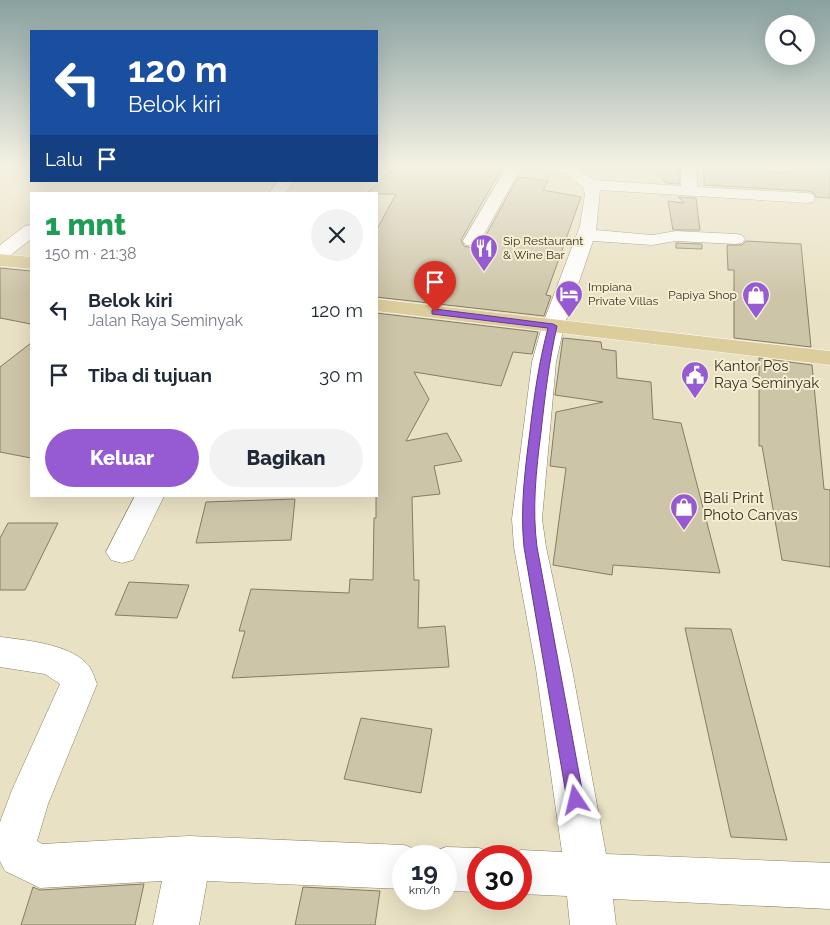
<!DOCTYPE html>
<html lang="id">
<head>
<meta charset="utf-8">
<style>
  :root { --surface:#fff; --page:#f2f2f3; --text:#1f2937; --muted:#747a83; --accent:#965bd2 }
  body { margin:0; font-family:Raleway,sans-serif; background:var(--page); color:var(--text); height:100vh; display:flex; flex-direction:column; font-size:19px; white-space:nowrap }
  * { box-sizing:border-box; margin:0 }
  p { font-size:16px; color:var(--muted) }
  .icon { flex:none; width:28px; height:28px; fill:none; stroke:currentColor; stroke-width:2; stroke-linecap:round; stroke-linejoin:round }
  .map { position:relative; flex:1; overflow:hidden }
  .sheet { position:absolute; left:30px; top:192px; width:348px; height:305px; display:flex; flex-direction:column; background:var(--surface); border-radius:0px; box-shadow:0 5px 20px #0002 }
  .sheet>* { flex:none }
  .hud { position:absolute; left:30px; top:30px; width:348px; height:152px; border-radius:0px; box-shadow:0 5px 20px #0002; background:#1a4fa0; color:#fff; overflow:hidden }
  .controls { position:absolute; left:765px; top:15px; display:grid; gap:10px }
  .controls a { display:grid; place-items:center; width:50px; height:50px; border-radius:50%; background:var(--surface); box-shadow:0 5px 20px #0002; font-size:25px }
  .speed { position:absolute; left:392px; top:845px; display:flex; gap:10px; font-size:25px; font-weight:700; text-align:center }
  .speed>* { display:grid; place-content:center; width:65px; height:65px; border-radius:50%; background:var(--surface); box-shadow:0 5px 20px #0002; line-height:1 }
  .speed small { font-size:12px; font-weight:400 }
  .speed .limit { border:8px solid #d22; background:#fff; color:#111 }
  .pin { position:absolute; display:grid; place-items:center; width:42px; height:42px; color:#fff; margin:-51px -21px; border-radius:50% 50% 50% 0; rotate:-45deg; box-shadow:0 0 5px #0007 }
  .pin .icon { rotate:45deg }
  .me { position:absolute; width:55px; margin:-28px; rotate:350deg; stroke-linejoin:round; filter:drop-shadow(0 0 4px #0008) }
  .turn { display:flex; align-items:center; gap:18px; height:105px; padding:0 15px; font-size:22px }
  .turn .icon { width:65px; height:65px; stroke-width:2.5 }
  .turn b { display:block; font-size:35px; line-height:42px }
  .then { display:flex; align-items:center; height:48px; padding:0 15px; background:#0003; gap:10px; font-size:19px }
  .round { display:grid; place-items:center; flex:none; width:52px; height:52px; border-radius:26px; background:var(--page) }
  .head { display:flex; align-items:center; justify-content:space-between; height:85px; padding:0 15px }
  h1 { font-size:30px; font-weight:800; line-height:38px; color:#1e9e55 }
  .action { display:flex; gap:10px; margin-top:auto; padding:10px 15px }
  .action a { flex:1; height:58px; border-radius:30px; background:var(--accent); color:#fff; font-size:20px; font-weight:800; line-height:58px; text-align:center }
  .action a+a { background:var(--page); color:var(--text) }
  ul { padding:0; list-style:none }
  li { display:flex; align-items:center; gap:15px; height:65px; padding:0 15px }
  li div { flex:1 }
  li b { display:block; font-size:19px }
  li em { font-style:normal }
  .map>svg:first-child { display:block }
  .building { fill:#cdc5a8; stroke:#857d62 }
  .lines { fill:none; stroke-linecap:round; stroke-linejoin:round }
  .minor-casing { stroke:#888065; stroke-width:1 }
  .major-casing { stroke:#fff; stroke-width:1 }
  .minor { fill:#fff; fill-rule:evenodd }
  .major { fill:#dbce9c; fill-rule:evenodd }
  .route { fill:#965bd2; stroke:#623b88 }
  .labels { text-anchor:middle; dominant-baseline:central; stroke-width:4; stroke-linejoin:round; paint-order:stroke }
  .far-poi-label { font-size:12px; fill:#363227; stroke:#f6eed0; text-anchor:start }
  .poi-label { font-size:15px; fill:#363227; stroke:#f6eed0; text-anchor:start }
</style>
</head>
<body>
<div class="map">
<svg width="830" height="925" viewBox="0 0 830 925">
  <rect width="100%" height="100%" fill="#e9e1c3"/>
  <path class="building" d="M395,166H503L461,240L464,246L472,248L480,246L518,177L548,181L543,190L581,197L546,295L551,296L544,316L376,297V231L396,194H366Z
    M652,166H679V184L666,183Z
    M704,166H762L771,172L782,173L793,172L802,166H830V198L816,197L813,192L807,191L704,185Z
    M678,197L696,198L700,230H673L668,201L684,203Z
    M746,241L801,244L811,347L734,338V270H728L727,245H742Z
    M676,243L702,244V249L676,248Z
    M0,268L31,271V324L0,318Z
    M376,313L538,332L532,354L513,352L501,386L414,372L429,399L406,441L447,433L462,461L434,466L440,494L412,497L414,580H419L418,628L445,626L449,667L232,678L245,631H239L251,589L349,593L350,579L373,580L374,518H376Z
    M563,338L601,342L602,349L616,351L617,378L651,382L653,419L681,423L720,573L613,565L612,575L553,565L566,468L550,466L556,412L603,402L555,395Z
    M31,343V458L0,452V367Z
    M759,358L812,365L824,489L830,490V567L782,560L762,446H759Z
    M295,499L291,540L196,543L206,502Z
    M8,523H58L25,590H0V538Z
    M129,582L189,585L177,618L115,615Z
    M685,628L731,629L787,840L731,837Z
    M361,718L432,729L421,793L344,779Z
    M144,884L135,925H21L33,887L40,890Z
    M303,887L380,891L375,925H295Z"/>
  <g class="lines">
    <g class="minor-casing">
      <path id="minor" d="M507,166H522L478,245L472,246L466,245L463,241Z
        M538,166H582V172L595,180L681,186V166H697V187L807,193L813,194L815,198L813,202L807,203L600,190L596,230L652,235L676,231L736,234L742,235L745,239L742,243L736,244L676,241L652,245L593,241L564,326L556,362L542,519L546,547L572,669L606,854L830,863V909L613,899L616,925H570L567,896L521,894V856H505L521,850L562,852L536,669L514,547L512,519L532,362L542,326L580,226L585,194L583,187L570,177L567,173L545,171Z
        M764,166H800C794,173 770,173 764,166Z
        M278,181H294L285,194H268Z
        M31,225V239L7,258L0,260V245L25,226Z
        M135,496H164L133,560L122,563L111,560L106,552Z
        M0,637C25,640 68,644 86,663C92,668 94,677 97,684L48,804L37,841L42,844L189,836L404,845L420,851L422,856H404V889L207,881L199,925H153L162,881L40,888L5,871L0,861V822L12,790L60,684L45,674L0,667Z
        M446,847L479,848L495,854L496,856H479V892L446,891V856H429L430,853Z"/>
    </g>
    <g class="major-casing">
      <path id="major" d="M0,254L31,257V269L0,266Z
        M376,299L830,351V365L376,311Z"/>
    </g>
    <use href="#minor" class="minor"/>
    <use href="#major" class="major"/>
  </g>
  <linearGradient id="sky" x2="0" y2="1"><stop stop-color="#89a1a0"/><stop offset="0.56" stop-color="#f5f2e4"/><stop offset="1" stop-color="#f5f2e4" stop-opacity="0"/></linearGradient>
  <rect width="830" height="296" fill="url(#sky)"/>
  <path class="route" d="M435,309L553,324L557,326C549,361 545,396 541,432C536,471 532,509 537,547L584,800L582,806L576,808L570,806L567,800L524,547C520,508 525,470 530,431C534,396 539,362 548,328L432,314V310Z"/>
  <defs>
    <g id="restaurant-pin" transform="scale(1.4375)"><path d="M0 17L-7.5 6A9.5 9.5 0 1 1 7.5 6Z" fill="#965bd2" stroke="#f6eed0"/><path d="M-5-6h1v4h1v-4h1v4h1v-4h1v5L-1.5 .5V6h-2V.5L-5-1ZM5-6V6H3V1.5H1.5Q1.5-4 5-6Z" fill="#fff"/></g>
    <g id="hotel-pin" transform="scale(1.4375)"><path d="M0 17L-7.5 6A9.5 9.5 0 1 1 7.5 6Z" fill="#965bd2" stroke="#f6eed0"/><path d="M-6-4.5h1.5V1H6V5H4.5V3h-9V5H-6ZM-4 0a1.8 1.8 0 1 1 3.6 0ZM.5 0V-2.5h3Q6-2.5 6 0Z" fill="#fff"/></g>
    <g id="shop-pin" transform="scale(1.4375)"><path d="M0 17L-7.5 6A9.5 9.5 0 1 1 7.5 6Z" fill="#965bd2" stroke="#f6eed0"/><path d="M-5-2.5h2.3a2.7 3.5 0 0 1 5.4 0H5L5.5 6h-11ZM-1.5-2.5h3a1.5 2.3 0 0 0-3 0Z" fill="#fff"/></g>
    <g id="civic-pin" transform="scale(1.4375)"><path d="M0 17L-7.5 6A9.5 9.5 0 1 1 7.5 6Z" fill="#965bd2" stroke="#f6eed0"/><path d="M-.6-6.5H3V-4.5H.6V-3L4-1V1h2V6H-6V1h2V-1L-.6-3ZM-1.2 2.5V6h2.4V2.5Z" fill="#fff"/></g>
  </defs>
  <g fill-rule="evenodd">
    <use href="#restaurant-pin" x="484" y="248"/>
    <use href="#hotel-pin" x="569" y="294"/>
    <use href="#shop-pin" x="756" y="295"/>
    <use href="#civic-pin" x="695" y="375"/>
    <use href="#shop-pin" x="684" y="507"/>
  </g>
  <g class="labels">
    <g class="far-poi-label">
      <text x="503" y="241">Sip Restaurant<tspan x="503" dy="14">&amp; Wine Bar</tspan></text>
      <text x="588" y="287">Impiana<tspan x="588" dy="14">Private Villas</tspan></text>
      <text x="737" y="295" text-anchor="end">Papiya Shop</text>
    </g>
    <g class="poi-label">
      <text x="714" y="366">Kantor Pos<tspan x="714" dy="17">Raya Seminyak</tspan></text>
      <text x="703" y="498">Bali Print<tspan x="703" dy="17">Photo Canvas</tspan></text>
    </g>
  </g>
</svg>
<div class="controls">
<a><svg class="icon" aria-label="search" viewBox="0 0 24 24"><circle cx="10" cy="10" r="6"/><path d="M15 15l6 6"/></svg></a>
</div>
<div class="speed"><div>19<small>km/h</small></div><div class="limit">30</div></div>
<div class="pin" style="left:435px;top:312px;background:#d93025"><svg class="icon" aria-label="arrive" viewBox="0 0 24 24"><path d="M6 21V4h12l-3 4 3 4H6"/></svg></div>
<svg class="me" style="left:576px;top:800px" viewBox="-20 -20 40 40"><path d="M0-17L14 15 0 8-14 15z" fill="#965bd2" stroke="#fff" stroke-width="4"/></svg>
<div class="hud">
<div class="turn"><svg class="icon" aria-label="left" viewBox="0 0 24 24"><path d="M17 20v-9H6M10 6l-5 5 5 5"/></svg><div><b>120 m</b>Belok kiri</div></div>
<div class="then">Lalu<svg class="icon" aria-label="arrive" viewBox="0 0 24 24"><path d="M6 21V4h12l-3 4 3 4H6"/></svg></div>
</div>
<section class="sheet">
<div class="head"><div><h1>1 mnt</h1><p>150 m · 21:38</p></div><a class="round"><svg class="icon" aria-label="close" viewBox="0 0 24 24"><path d="M6 6l12 12M18 6L6 18"/></svg></a></div>
<ul>
<li><svg class="icon" aria-label="left" viewBox="0 0 24 24"><path d="M17 20v-9H6M10 6l-5 5 5 5"/></svg><div><b>Belok kiri</b><p>Jalan Raya Seminyak</p></div><em>120 m</em></li>
<li><svg class="icon" aria-label="arrive" viewBox="0 0 24 24"><path d="M6 21V4h12l-3 4 3 4H6"/></svg><div><b>Tiba di tujuan</b></div><em>30 m</em></li>
</ul>
<div class="action"><a>Keluar</a><a>Bagikan</a></div>
</section>
</div>
</body>
</html>
